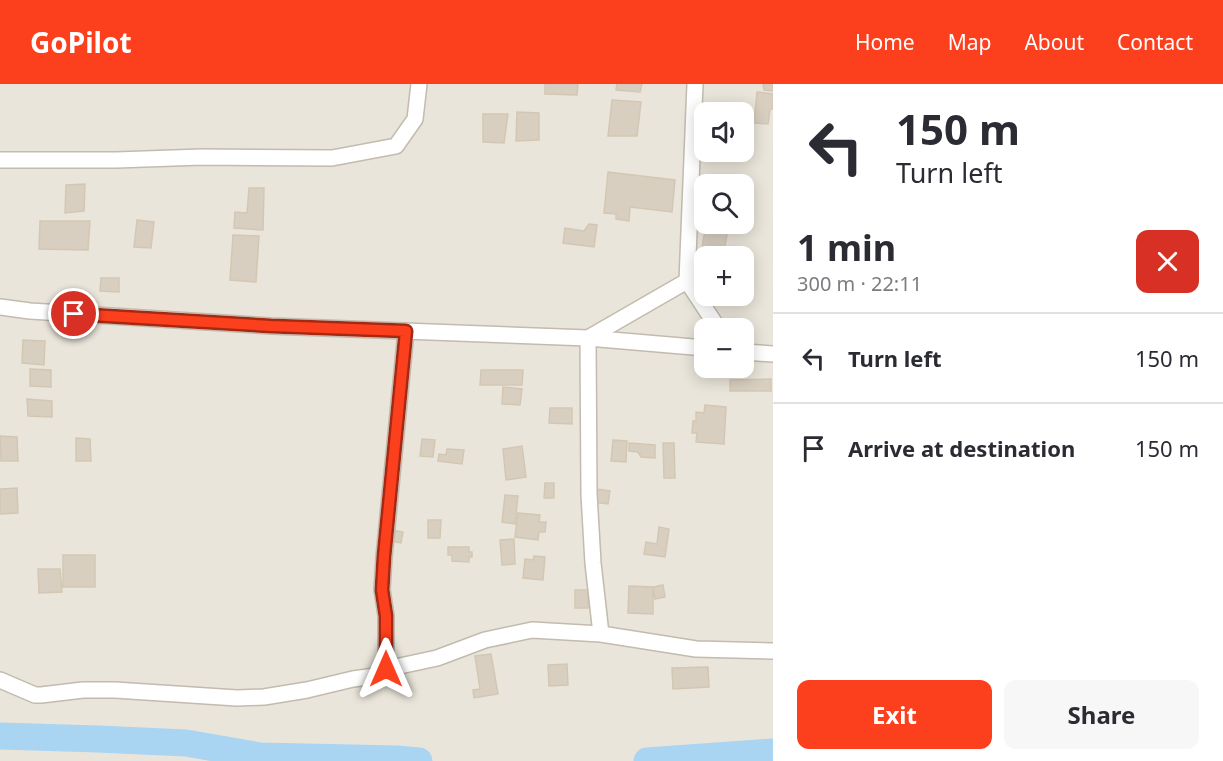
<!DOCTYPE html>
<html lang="en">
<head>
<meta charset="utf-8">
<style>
  :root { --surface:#fff; --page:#f7f7f7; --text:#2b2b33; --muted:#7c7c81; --line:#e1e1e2; --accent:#fc3f1d }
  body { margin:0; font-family:"Noto Sans",sans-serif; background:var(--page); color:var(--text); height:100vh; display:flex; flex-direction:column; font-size:22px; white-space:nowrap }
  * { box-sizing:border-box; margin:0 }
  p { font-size:20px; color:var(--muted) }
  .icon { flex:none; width:33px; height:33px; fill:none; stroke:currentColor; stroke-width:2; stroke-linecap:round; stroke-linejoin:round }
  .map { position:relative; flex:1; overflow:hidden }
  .details { display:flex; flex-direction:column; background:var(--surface); width:450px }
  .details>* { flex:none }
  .hud { background:#fff; color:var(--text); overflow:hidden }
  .buttons { position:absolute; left:694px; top:18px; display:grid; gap:12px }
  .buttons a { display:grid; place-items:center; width:60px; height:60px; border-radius:12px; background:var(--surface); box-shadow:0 3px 15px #0003; font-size:30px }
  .pin { position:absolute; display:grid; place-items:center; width:51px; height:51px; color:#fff; margin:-26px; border:3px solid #fff; border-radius:50%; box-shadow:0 2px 6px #0007 }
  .me { position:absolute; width:66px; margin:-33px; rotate:0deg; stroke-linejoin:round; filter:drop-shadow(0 0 4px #0008) }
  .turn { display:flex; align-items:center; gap:21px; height:126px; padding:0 24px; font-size:27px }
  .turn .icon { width:78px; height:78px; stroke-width:2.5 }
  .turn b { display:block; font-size:42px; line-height:51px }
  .round { display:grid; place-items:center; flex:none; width:63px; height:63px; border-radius:12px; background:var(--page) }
  .headline { display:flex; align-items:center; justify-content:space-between; height:102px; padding:0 24px }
  h1 { font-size:36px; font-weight:700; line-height:45px }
  .action { display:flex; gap:12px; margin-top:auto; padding:12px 24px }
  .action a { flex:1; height:69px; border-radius:12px; background:var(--accent); color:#fff; font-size:24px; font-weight:700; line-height:69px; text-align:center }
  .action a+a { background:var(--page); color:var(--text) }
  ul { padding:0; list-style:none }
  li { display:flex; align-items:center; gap:18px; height:90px; padding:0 24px; border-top:2px solid var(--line) }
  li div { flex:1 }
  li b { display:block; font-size:22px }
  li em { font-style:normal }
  header { display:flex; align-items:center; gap:36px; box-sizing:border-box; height:84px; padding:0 30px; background:var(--accent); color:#fff }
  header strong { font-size:28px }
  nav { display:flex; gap:33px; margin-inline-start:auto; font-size:21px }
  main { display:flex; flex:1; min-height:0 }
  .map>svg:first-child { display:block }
  .residential { fill:#eae5da; fill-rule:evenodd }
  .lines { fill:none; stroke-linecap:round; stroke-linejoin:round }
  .river { stroke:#a9d4f2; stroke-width:27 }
  .building { fill:#d8cfc1; stroke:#d3c7b4; stroke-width:1.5 }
  .minor-casing { stroke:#c2bbae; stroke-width:18 }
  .minor { stroke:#fff; stroke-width:15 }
  .route-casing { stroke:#a42913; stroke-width:15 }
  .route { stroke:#fc3f1d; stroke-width:10 }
</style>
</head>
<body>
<header>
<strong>GoPilot</strong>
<nav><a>Home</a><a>Map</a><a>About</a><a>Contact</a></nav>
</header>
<main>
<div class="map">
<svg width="773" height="677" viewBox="0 0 773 677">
  <rect width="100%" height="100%" fill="#f6f3ec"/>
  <path class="residential" d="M0,0H773V677H0ZM705,28H744V68H705ZM705,100H744V140H705ZM705,172H744V212H705ZM705,244H744V284H705Z"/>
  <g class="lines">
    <path class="river" d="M0,652L98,655L186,659L260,672L397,675L419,677
      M647,677L773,668"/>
  </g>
  <path class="building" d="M545,0H578L577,11L545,10Z
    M617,0H642L640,8L616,6Z
    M763,0H773V7L764,6Z
    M757,8L773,10V25H770L768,40L754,39Z
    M612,16L641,18L637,52H608Z
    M517,28L539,29V56L516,57Z
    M483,30H508L504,59L483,58Z
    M608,88L675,96L672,128L630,123L629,137L616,135V130L604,129Z
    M85,100L84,127L65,129L66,101Z
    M249,104H264L263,146L234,144L235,128L247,129Z
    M137,136L154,138L151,164L134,163Z
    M40,137H90L88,166L39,165Z
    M589,140L597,141L594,163L563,159L565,144L584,147Z
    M706,140H729L723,172H705V176H700Z
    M233,151L259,152L256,198L230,196Z
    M101,194H119V208L100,207Z
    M23,256L45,257L44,281L22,279Z
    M30,285L51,286V303L30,302Z
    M481,286H523L522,301H480Z
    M771,295V307H730V296Z
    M503,303L522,305L520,321L502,320Z
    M27,315L52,317V333L28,332Z
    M705,321L726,323L724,360L696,358L697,349H692L693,337H696V328L704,329Z
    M550,324H572V340L549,339Z
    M0,352L17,353L18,377H1Z
    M76,354L90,355L91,377H76Z
    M422,355L435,356L433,373L420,372Z
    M613,356L627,357L626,378L611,377Z
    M629,359L655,361V374L641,373L638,368L629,367Z
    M663,359H674L675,394H664Z
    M522,362L526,393L506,396L503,365Z
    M447,365L464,366L462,380L438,377L439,370L446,371Z
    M545,399H554V414H544Z
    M17,404L18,429L0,430V405Z
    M596,405L610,407L608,420L594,418Z
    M505,411L518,412L515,440L502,438Z
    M518,429L540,431L539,438H546L545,448H539L538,456L515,453Z
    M428,436H441L440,454H428Z
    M659,443L669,445L665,473L644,470L646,458L657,460Z
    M392,446L403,448L401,459L390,457Z
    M514,455L515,480L502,481L500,456Z
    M448,463H469V468H472V473H469V478L452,477V471H448Z
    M63,471H95V503H63Z
    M534,472L545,473L543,496L523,494L525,475L533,476Z
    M38,485H60L62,508L39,509Z
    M663,501L665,513L655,515L653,503Z
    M629,502L653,503V530L628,529Z
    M575,506H588V524H575Z
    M491,570L498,610L474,614L473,606L480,605L475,572Z
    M567,580L568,601L549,602L548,581Z
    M708,583L709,603L673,605L672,584Z"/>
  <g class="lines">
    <g class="minor-casing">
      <path id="minor" d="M695,0L687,197L718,244
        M0,76H116L202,73L332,74L396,62L415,35L419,0
        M0,223L30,227L271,242L588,254L705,264
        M744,268L773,270
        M601,550L593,479L589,410L588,254L687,197
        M386,585V532L382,505L384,473L406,247
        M0,596L35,611H41L83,606H115L237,614L264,613L307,606L353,595L375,592L386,585L437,574L485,556L532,546L601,550L696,565L773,567"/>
    </g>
    <use href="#minor" class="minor"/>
  </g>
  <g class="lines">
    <g class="route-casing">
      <path id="route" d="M74,230L271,242L406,247L384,472L382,506L386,532V585"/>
    </g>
    <use href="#route" class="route"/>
  </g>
</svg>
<div class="buttons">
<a><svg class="icon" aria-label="sound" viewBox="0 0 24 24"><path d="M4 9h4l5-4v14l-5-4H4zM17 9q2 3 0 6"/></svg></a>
<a><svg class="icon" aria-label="search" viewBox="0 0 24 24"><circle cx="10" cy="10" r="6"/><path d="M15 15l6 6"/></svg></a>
<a>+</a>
<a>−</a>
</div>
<div class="pin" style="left:74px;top:230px;background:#d93025"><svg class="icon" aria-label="arrive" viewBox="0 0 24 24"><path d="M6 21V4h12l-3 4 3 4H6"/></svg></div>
<svg class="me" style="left:386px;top:585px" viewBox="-20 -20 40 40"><path d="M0-17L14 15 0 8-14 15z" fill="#fc3f1d" stroke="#fff" stroke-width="4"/></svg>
</div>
<section class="details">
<div class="hud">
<div class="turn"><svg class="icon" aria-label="left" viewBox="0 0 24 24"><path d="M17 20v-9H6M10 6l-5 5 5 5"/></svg><div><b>150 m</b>Turn left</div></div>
</div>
<div class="headline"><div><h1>1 min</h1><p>300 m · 22:11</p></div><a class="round" style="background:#d93025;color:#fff"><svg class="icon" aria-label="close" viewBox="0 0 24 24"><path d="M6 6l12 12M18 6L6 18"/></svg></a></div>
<ul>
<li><svg class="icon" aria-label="left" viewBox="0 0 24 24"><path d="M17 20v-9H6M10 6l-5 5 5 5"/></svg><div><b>Turn left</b></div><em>150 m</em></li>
<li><svg class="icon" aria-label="arrive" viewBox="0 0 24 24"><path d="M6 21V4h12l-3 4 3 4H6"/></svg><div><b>Arrive at destination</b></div><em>150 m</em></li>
</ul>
<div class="action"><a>Exit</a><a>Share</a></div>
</section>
</main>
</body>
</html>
